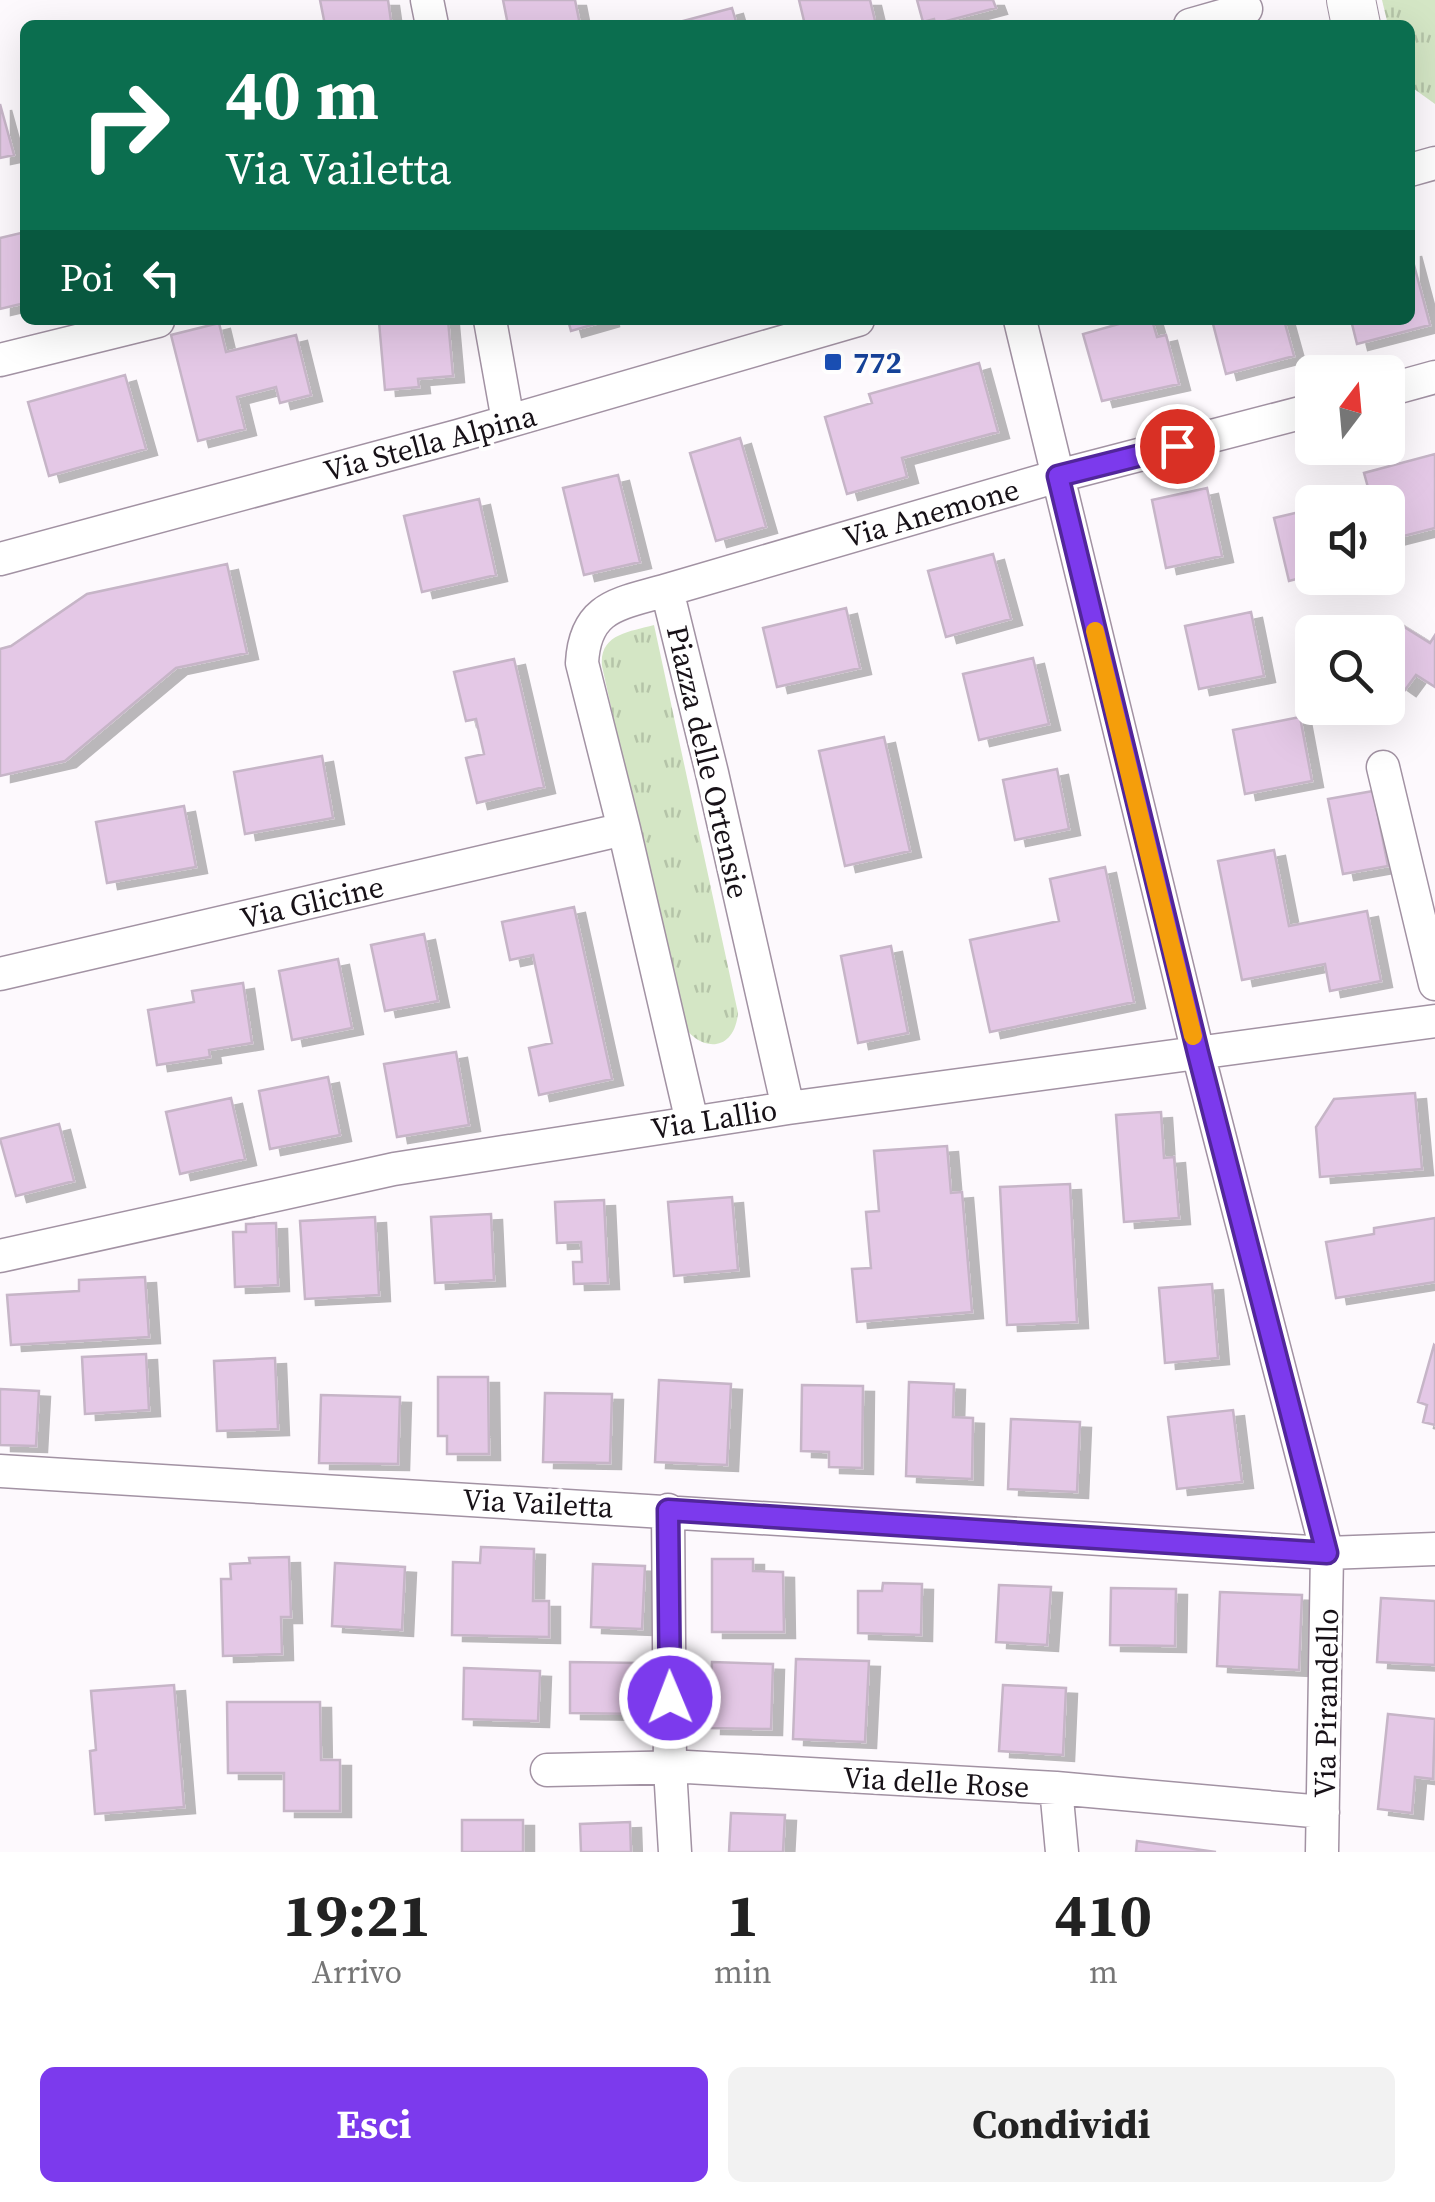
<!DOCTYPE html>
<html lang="it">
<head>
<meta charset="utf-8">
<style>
  :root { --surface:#fff; --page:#f2f2f2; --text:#222; --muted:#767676; --accent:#7c3aed }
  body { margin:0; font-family:"Source Serif 4",serif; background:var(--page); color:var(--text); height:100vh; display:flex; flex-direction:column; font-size:38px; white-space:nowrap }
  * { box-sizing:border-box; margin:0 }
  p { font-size:32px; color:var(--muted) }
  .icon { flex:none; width:55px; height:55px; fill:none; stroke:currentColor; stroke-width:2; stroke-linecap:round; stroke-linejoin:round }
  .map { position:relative; height:1852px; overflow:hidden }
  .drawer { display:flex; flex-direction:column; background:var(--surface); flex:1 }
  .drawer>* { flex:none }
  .top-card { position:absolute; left:20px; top:20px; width:1395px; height:305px; border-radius:15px; box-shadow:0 10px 40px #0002; background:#0b6e4f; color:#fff; overflow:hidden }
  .needle { width:65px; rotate:16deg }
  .buttons { position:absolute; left:1295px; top:355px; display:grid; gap:20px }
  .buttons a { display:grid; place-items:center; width:110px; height:110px; border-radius:15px; background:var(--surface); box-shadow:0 10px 40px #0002; font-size:50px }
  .pin { position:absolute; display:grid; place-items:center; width:85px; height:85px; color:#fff; margin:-42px; border:5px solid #fff; border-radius:50%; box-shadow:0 2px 10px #0007 }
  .me { position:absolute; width:110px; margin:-55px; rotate:359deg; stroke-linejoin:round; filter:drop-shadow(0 0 8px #0008) }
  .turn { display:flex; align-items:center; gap:35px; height:210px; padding:0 40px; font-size:45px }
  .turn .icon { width:130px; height:130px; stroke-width:2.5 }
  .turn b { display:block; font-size:70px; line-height:85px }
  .then { display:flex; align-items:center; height:95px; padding:0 40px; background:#0003; gap:20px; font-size:38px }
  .eta { display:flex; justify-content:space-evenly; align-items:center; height:170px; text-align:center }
  .eta b { font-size:60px; font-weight:700; line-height:70px }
  .button { display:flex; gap:20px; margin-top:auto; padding:20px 40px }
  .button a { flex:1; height:115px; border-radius:15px; background:var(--accent); color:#fff; font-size:40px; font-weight:700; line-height:115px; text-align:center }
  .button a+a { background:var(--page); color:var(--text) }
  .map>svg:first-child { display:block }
  .grass { fill:url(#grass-tufts) }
  .building { fill:#e4c8e6; stroke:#c6b5c7; stroke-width:2.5; filter:url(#shadow) }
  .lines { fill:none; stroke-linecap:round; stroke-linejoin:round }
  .minor-casing { stroke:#a292a3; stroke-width:35 }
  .highway-casing { stroke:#a292a3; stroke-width:50 }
  .minor { stroke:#fff; stroke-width:32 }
  .highway { stroke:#fff; stroke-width:48 }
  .route-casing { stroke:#51269a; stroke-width:25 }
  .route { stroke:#7c3aed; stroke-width:18 }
  .slow { stroke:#f59e0b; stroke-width:18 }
  .transit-dot { fill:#1a4fb4; stroke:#fff; stroke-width:4 }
  .labels { text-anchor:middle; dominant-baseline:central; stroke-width:8; stroke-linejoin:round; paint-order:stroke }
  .transit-label { font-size:30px; font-weight:bold; fill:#164399; stroke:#fff; text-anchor:start }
  .street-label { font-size:30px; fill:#171117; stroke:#fff }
</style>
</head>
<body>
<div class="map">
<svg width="1435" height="1852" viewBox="0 0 1435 1852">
  <defs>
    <pattern id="grass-tufts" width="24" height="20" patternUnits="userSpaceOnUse" patternTransform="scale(2.5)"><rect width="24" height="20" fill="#d4e6c5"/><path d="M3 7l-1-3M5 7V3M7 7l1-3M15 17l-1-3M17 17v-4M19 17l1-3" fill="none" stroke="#b5c4a8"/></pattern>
    <filter id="shadow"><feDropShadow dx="11" dy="6" stdDeviation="0" flood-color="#0004"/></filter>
  </defs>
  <rect width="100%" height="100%" fill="#fdf9fd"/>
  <path class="grass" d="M1382,0H1435V104L1410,86V25H1388Z
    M654,625L738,1013C734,1055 697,1052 680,1020L602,666C599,634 629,632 654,625Z"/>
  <path class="building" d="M320,0H388L391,21L325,25Z
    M503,0H575L580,25H508Z
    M799,0H870L876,25H805Z
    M917,0H993L996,8L935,24L934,19L923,22Z
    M732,8L737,25H668Z
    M0,104L14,155L0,158Z
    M25,232V303L0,309V238Z
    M1410,250L1430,325L1357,344L1351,320H1410Z
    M448,320L453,376L418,379L419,387L385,390L379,322Z
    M568,320H609L571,331Z
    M1133,320H1152L1157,337L1166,335L1179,384L1102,401L1083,334Z
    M1212,320H1284L1294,356L1226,374Z
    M219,323L226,352L296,335L311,395L280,403L276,387L237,397L245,429L198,441L171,335Z
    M979,363L998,432L902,458L907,477L847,494L825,417L872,403L869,394Z
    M125,375L146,449L49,476L28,402Z
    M740,438L766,527L716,541L690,453Z
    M1435,454V528L1388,540V502H1372L1364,473Z
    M618,475L640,562L584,575L563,488Z
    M1207,488L1222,556L1166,568L1152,500Z
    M479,499L496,575L422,592L404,516Z
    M1312,509V575L1289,581L1274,518Z
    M993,554L1011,619L946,637L928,571Z
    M227,564L247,653L176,668L65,761L0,776V649L11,646L87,594Z
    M846,608L860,668L777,687L763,628Z
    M1251,612L1264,676L1199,689L1185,626Z
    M1393,620L1430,643L1435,635V687L1416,675L1405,690L1388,678L1386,632Z
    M1033,658L1049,724L979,740L963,674Z
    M514,659L544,787L477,803L466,758L484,754L476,719L466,721L454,672Z
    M1300,717L1312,781L1245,794L1233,730Z
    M884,737L910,851L845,866L819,751Z
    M322,756L333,818L245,834L234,772Z
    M1057,769L1069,829L1015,840L1003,780Z
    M1373,791L1388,866L1343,874L1328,799Z
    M184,806L196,867L107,883L96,822Z
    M1274,850L1289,926L1367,911L1381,981L1330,991L1325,964L1242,980L1218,861Z
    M1105,867L1134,1002L990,1032L970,940L1059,921L1050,879Z
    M574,907L612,1079L539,1095L529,1048L552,1043L533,955L510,960L502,922Z
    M424,934L438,1001L385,1011L371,945Z
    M891,946L908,1033L858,1043L841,956Z
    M338,959L352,1028L292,1040L279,971Z
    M243,983L252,1043L209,1050L210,1057L157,1065L148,1010L194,1002L192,991Z
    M456,1052L469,1125L397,1137L384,1064Z
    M328,1077L340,1135L270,1149L259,1091Z
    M1415,1093L1422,1169L1320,1177L1316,1127L1334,1099Z
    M231,1098L245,1159L180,1174L166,1112Z
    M1161,1112L1164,1158L1174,1157L1179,1218L1124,1222L1116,1115Z
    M59,1124L74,1181L16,1196L0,1139Z
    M947,1146L951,1193L962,1192L972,1312L857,1322L852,1269L871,1268L866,1212L879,1211L874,1151Z
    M1070,1184L1077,1322L1007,1325L1000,1187Z
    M732,1197L738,1270L674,1276L668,1202Z
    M604,1200L608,1283L574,1284L573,1262H582L581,1242L557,1243L555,1202Z
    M491,1214L494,1280L435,1283L431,1217Z
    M375,1217L379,1295L305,1299L300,1221Z
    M1435,1218V1282L1336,1298L1326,1242L1374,1234V1228Z
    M276,1223L278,1285L235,1287L233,1232H246V1224Z
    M145,1277L149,1337L11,1345L7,1295L79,1291V1280Z
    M1212,1284L1218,1358L1165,1363L1159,1288Z
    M1434,1345L1435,1346V1425L1423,1422L1427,1405L1418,1402Z
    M146,1354L149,1410L85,1414L82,1357Z
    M275,1358L278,1429L217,1431L214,1361Z
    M438,1377H488L489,1454H447V1436H438Z
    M659,1380L731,1384L727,1465L655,1462Z
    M909,1382L954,1384L953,1417L973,1418L972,1479L906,1476Z
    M802,1385L863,1386L862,1468L829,1467V1452L801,1451Z
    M0,1389L39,1391L36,1446L0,1445Z
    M545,1393L612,1394L610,1463L543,1462Z
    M321,1395L400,1397L398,1464L319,1463Z
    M1233,1410L1242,1482L1177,1489L1168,1417Z
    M1011,1419L1080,1422L1077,1492L1008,1489Z
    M481,1547L534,1549L533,1601H549V1637L452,1635L453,1562L480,1563Z
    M289,1557L291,1617H281L282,1654L223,1656L221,1579H231L230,1564L250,1563L249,1558Z
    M712,1559H753V1571L783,1572L784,1632H712Z
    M335,1563L405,1567L402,1630L332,1626Z
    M593,1564L645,1566L642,1629L591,1627Z
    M883,1583L922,1584L921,1635L858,1633V1591H882Z
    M999,1585L1051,1587L1047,1645L996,1642Z
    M1111,1588L1176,1589L1175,1646L1110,1645Z
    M1220,1592L1302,1595L1299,1670L1217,1666Z
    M1381,1598L1435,1601V1665L1377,1662Z
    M796,1659L869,1661L865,1742L793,1739Z
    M570,1662L640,1663V1714L570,1713Z
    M712,1662L773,1664L771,1729L710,1728Z
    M464,1668L540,1671L538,1721L463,1719Z
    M174,1685L184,1807L95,1814L90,1751L96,1750L91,1691Z
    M1003,1685L1066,1688L1063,1755L999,1751Z
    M227,1702H320L321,1760H340V1811H284V1773H228Z
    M1388,1714L1435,1719L1433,1779L1415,1777L1412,1813L1378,1809Z
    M731,1813L785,1815L783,1852H729Z
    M462,1820H523V1852H462Z
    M630,1822L631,1852H581L580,1824Z
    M1137,1841L1216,1852H1136Z"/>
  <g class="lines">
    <g class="minor-casing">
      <path id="minor" d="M427,0L432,25
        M1190,25L1246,9
        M1410,170L1435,163
        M490,320L508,421
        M1020,320L1198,1053L1327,1553L1322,1852
        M0,360L158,321
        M1388,390L1435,377
        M0,559L458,436L858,320
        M667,590L1058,476L1312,410
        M1383,767L1435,984
        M0,974L624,829
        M692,1122L624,829L582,663C585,605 620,604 667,590L712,773L788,1108
        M0,1256L394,1169L788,1108L1435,1021
        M0,1471L1327,1553L1435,1549
        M668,1510L670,1768L675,1852
        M547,1770L687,1767L1056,1788L1323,1812
        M1056,1788L1062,1852"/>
    </g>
    <g class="highway-casing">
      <path id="highway" d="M1351,0L1356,25"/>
    </g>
    <use href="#minor" class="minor"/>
    <use href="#highway" class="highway"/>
  </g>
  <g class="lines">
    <g class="route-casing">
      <path id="route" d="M670,1698L668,1510L1327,1553L1198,1053L1058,476L1177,446"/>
    </g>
    <use href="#route" class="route"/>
    <path class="slow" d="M1095,631L1193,1036"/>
  </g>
  <rect class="transit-dot" x="823" y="352" width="20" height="20" rx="5"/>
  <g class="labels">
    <g class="transit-label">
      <text x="853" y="362">772</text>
    </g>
    <g class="street-label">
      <text transform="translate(430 443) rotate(-15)">Via Stella Alpina</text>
      <text transform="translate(931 513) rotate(-16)">Via Anemone</text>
      <text transform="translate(708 762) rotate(77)">Piazza delle Ortensie</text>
      <text transform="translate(312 902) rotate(-13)">Via Glicine</text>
      <text transform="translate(714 1119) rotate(-9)">Via Lallio</text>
      <text transform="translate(538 1503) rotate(3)">Via Vailetta</text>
      <text transform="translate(1326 1703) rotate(-89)">Via Pirandello</text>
      <text transform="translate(936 1782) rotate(3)">Via delle Rose</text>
    </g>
  </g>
</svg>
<div class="buttons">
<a><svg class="needle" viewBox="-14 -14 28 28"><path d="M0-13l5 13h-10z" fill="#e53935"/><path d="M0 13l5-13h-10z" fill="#767676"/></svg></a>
<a><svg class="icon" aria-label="sound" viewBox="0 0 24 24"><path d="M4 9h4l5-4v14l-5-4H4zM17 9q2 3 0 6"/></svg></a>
<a><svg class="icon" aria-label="search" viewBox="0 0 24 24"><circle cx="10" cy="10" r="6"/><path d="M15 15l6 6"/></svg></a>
</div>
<div class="pin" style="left:1177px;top:446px;background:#d93025"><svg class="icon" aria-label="arrive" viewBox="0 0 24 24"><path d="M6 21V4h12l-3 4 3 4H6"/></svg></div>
<svg class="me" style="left:670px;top:1698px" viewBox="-20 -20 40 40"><circle r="17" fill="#7c3aed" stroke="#fff" stroke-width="3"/><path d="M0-11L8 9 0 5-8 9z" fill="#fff"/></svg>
<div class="top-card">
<div class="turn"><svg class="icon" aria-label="right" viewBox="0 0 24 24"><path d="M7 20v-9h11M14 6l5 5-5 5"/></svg><div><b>40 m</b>Via Vailetta</div></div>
<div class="then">Poi<svg class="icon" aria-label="left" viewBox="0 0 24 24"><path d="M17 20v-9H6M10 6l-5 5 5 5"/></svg></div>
</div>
</div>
<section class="drawer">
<div class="eta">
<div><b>19:21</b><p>Arrivo</p></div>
<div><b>1</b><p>min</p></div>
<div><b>410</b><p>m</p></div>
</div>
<div class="button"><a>Esci</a><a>Condividi</a></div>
</section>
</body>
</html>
